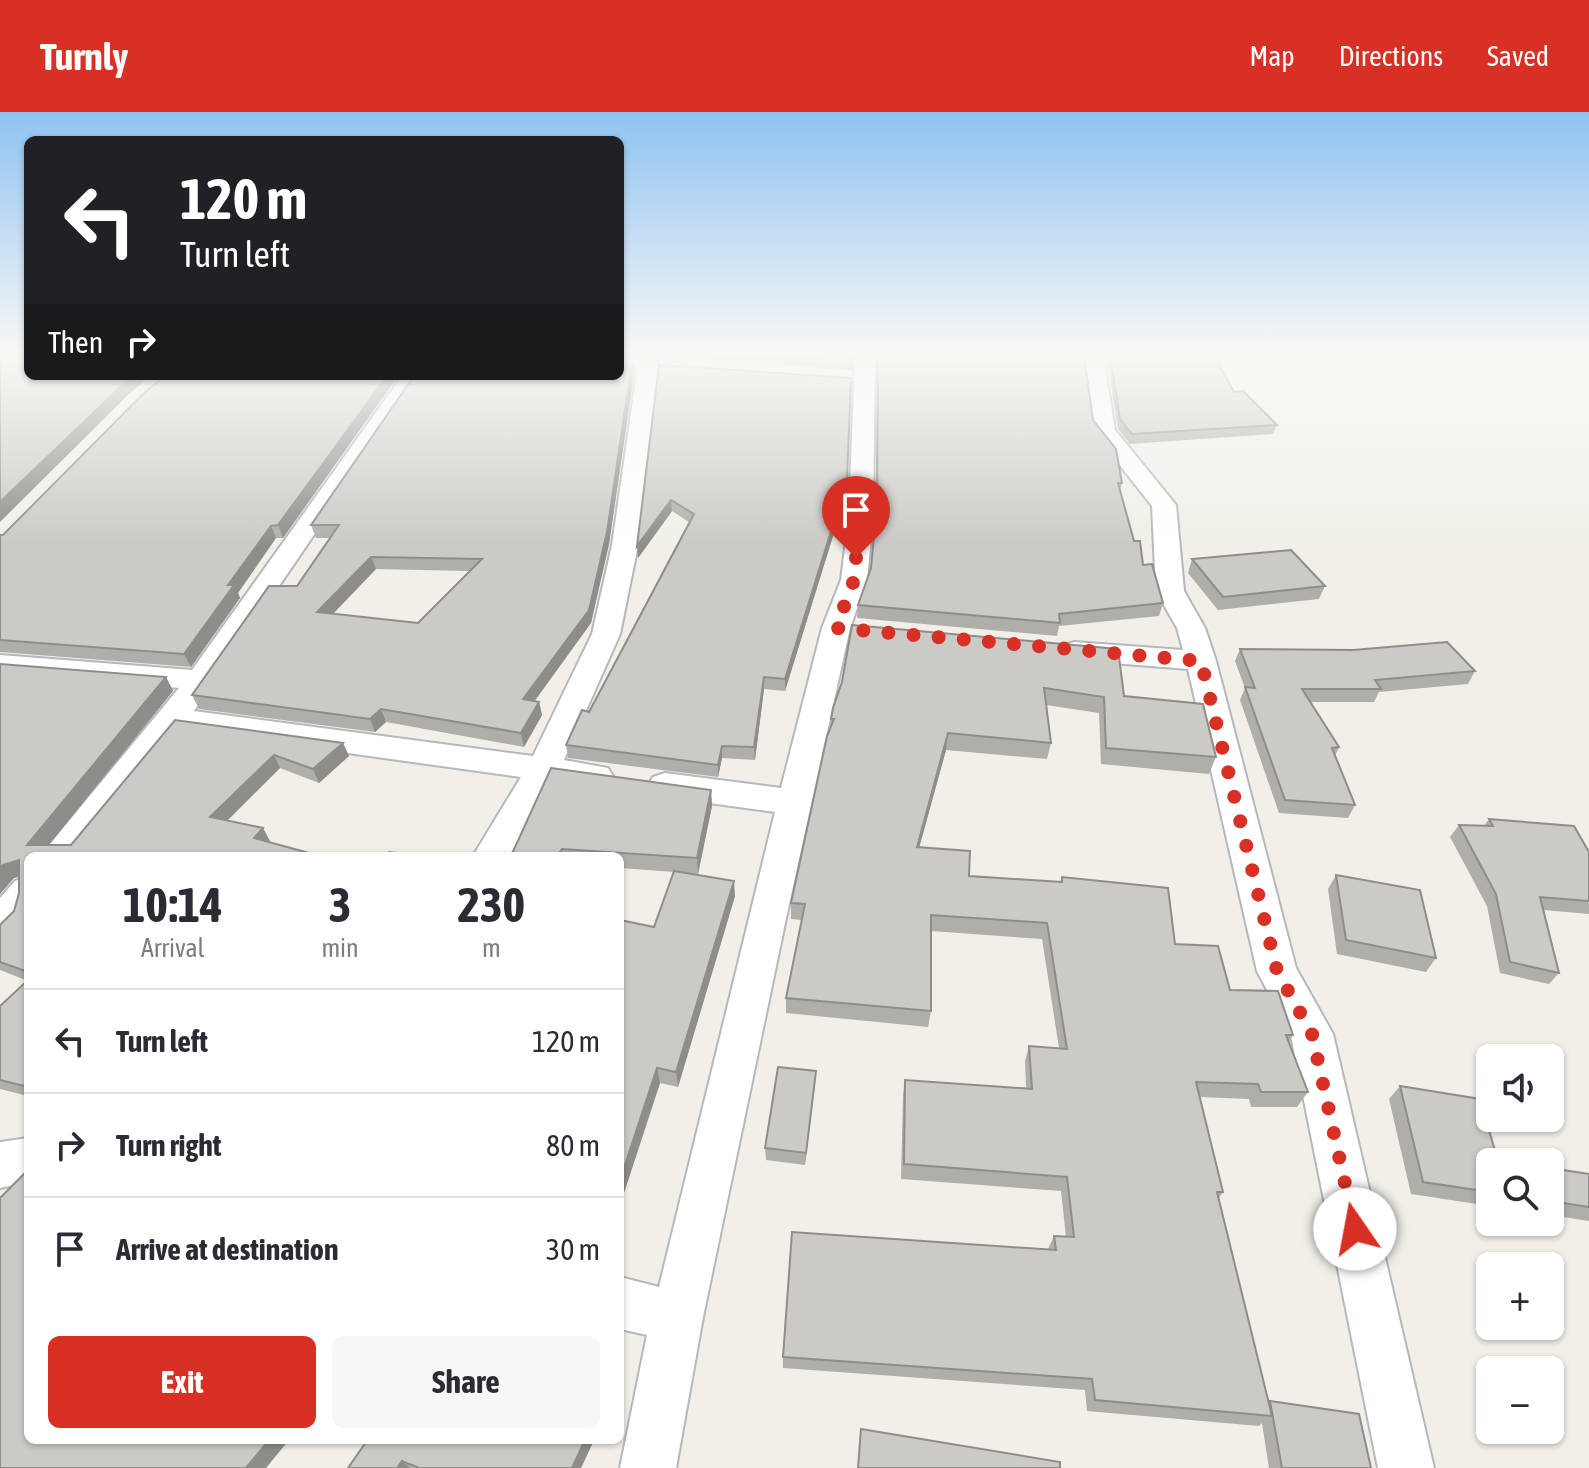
<!DOCTYPE html>
<html lang="en">
<head>
<meta charset="utf-8">
<style>
  :root { --surface:#fff; --page:#f7f7f7; --text:#2b2b33; --muted:#7c7c81; --line:#e1e1e2; --accent:#d93025 }
  body { margin:0; font-family:"Asap Condensed",sans-serif; background:var(--page); color:var(--text); height:100vh; display:flex; flex-direction:column; font-size:30px; white-space:nowrap }
  * { box-sizing:border-box; margin:0 }
  p { font-size:26px; color:var(--muted) }
  .icon { flex:none; width:44px; height:44px; fill:none; stroke:currentColor; stroke-width:2; stroke-linecap:round; stroke-linejoin:round }
  .map { position:relative; flex:1; overflow:hidden }
  .details { position:absolute; left:24px; top:740px; width:600px; height:592px; display:flex; flex-direction:column; background:var(--surface); border-radius:12px; box-shadow:0 2px 6px #0004 }
  .details>* { flex:none }
  .top-card { position:absolute; left:24px; top:24px; width:600px; height:244px; border-radius:12px; box-shadow:0 2px 6px #0004; background:#202124; color:#fff; overflow:hidden }
  .buttons { position:absolute; left:1476px; top:932px; display:grid; gap:16px }
  .buttons a { display:grid; place-items:center; width:88px; height:88px; border-radius:12px; background:var(--surface); box-shadow:0 2px 6px #0004; font-size:40px }
  .pin { position:absolute; display:grid; place-items:center; width:68px; height:68px; color:#fff; margin:-82px -34px; border-radius:50% 50% 50% 0; rotate:-45deg; box-shadow:0 0 8px #0007 }
  .pin .icon { rotate:45deg }
  .me { position:absolute; width:88px; margin:-44px; rotate:348deg; stroke-linejoin:round; filter:drop-shadow(0 0 6px #0008) }
  .turn { display:flex; align-items:center; gap:28px; height:168px; padding:0 24px; font-size:36px }
  .turn .icon { width:104px; height:104px; stroke-width:2.5 }
  .turn b { display:block; font-size:56px; line-height:68px }
  .then { display:flex; align-items:center; height:76px; padding:0 24px; background:#0003; gap:16px; font-size:30px }
  .eta { display:flex; justify-content:space-evenly; align-items:center; height:136px; text-align:center }
  .eta b { font-size:48px; font-weight:700; line-height:56px }
  .action { display:flex; gap:16px; margin-top:auto; padding:16px 24px }
  .action a { flex:1; height:92px; border-radius:12px; background:var(--accent); color:#fff; font-size:32px; font-weight:700; line-height:92px; text-align:center }
  .action a+a { background:var(--page); color:var(--text) }
  ul { padding:0; list-style:none }
  li { display:flex; align-items:center; gap:24px; height:104px; padding:0 24px; border-top:2px solid var(--line) }
  li div { flex:1 }
  li b { display:block; font-size:30px }
  li em { font-style:normal }
  header { display:flex; align-items:center; gap:48px; box-sizing:border-box; height:112px; padding:0 40px; background:var(--accent); color:#fff }
  header strong { font-size:38px }
  nav { display:flex; gap:44px; margin-inline-start:auto; font-size:28px }
  .map>svg:first-child { display:block }
  .lines { fill:none; stroke-linecap:round; stroke-linejoin:round }
  .street-casing { stroke:#b5b8bc; stroke-width:4 }
  .street { fill:#fff; fill-rule:evenodd }
  .wall { fill:#afaea9; fill-rule:evenodd }
  .shaded-wall { fill:#8f8d8a }
  .building { fill:#cccac5; stroke:#8f8d8a; stroke-width:2; fill-rule:evenodd }
  .route { stroke:#d93025; stroke-width:14; stroke-dasharray:0 25.2 }
</style>
</head>
<body>
<header>
<strong>Turnly</strong>
<nav><a>Map</a><a>Directions</a><a>Saved</a></nav>
</header>
<div class="map">
<svg width="1589" height="1356" viewBox="0 0 1589 1356">
  <rect width="100%" height="100%" fill="#f1efe8"/>
  <g class="lines">
    <g class="street-casing">
      <path id="street" d="M620,244H654L658,253L638,433L620,522L564,648L608,656L613,664L608,672L596,676L553,670L509,744H473L521,665L181,618L79,744H40L179,576L0,561V543L192,558L402,264H422L194,599L533,644L592,522L612,433L638,253L621,248Z
        M855,244H875L873,403L867,468L850,516L785,811L703,1205L676,1356H620L647,1223L620,1217V1165L659,1175L775,700L665,685L653,681L648,673L653,665L665,661L781,676L822,516L841,468L849,403Z
        M1083,244H1103L1115,318L1176,393L1184,479L1205,516L1216,549L1296,856L1333,922L1434,1356H1378L1291,924L1257,859L1188,557L1074,548L1064,545L1059,539L1064,533L1074,530L1183,538L1177,516L1156,479L1152,394L1093,319Z
        M28,764C28,793 32,818 0,828V786L15,769Z
        M28,1026V1070L0,1076V1030Z"/>
    </g>
    <use href="#street" class="street"/>
  </g>
  <path class="wall" d="M663,244H853L852,258Z
    M877,244L1093,308L1122,371L1120,379L1134,429L1143,453L1163,491L1159,504L1059,514L1057,524L857,506L858,493L871,456L876,399Z
    M1108,244H1219L1221,256L1234,280L1277,313L1273,322L1130,332L1118,317L1107,249Z
    M659,253L847,379L785,579L764,577L755,648L722,646L718,665L568,646L566,633L589,600L689,410L672,399L638,446Z
    M635,255L609,432L591,511L534,589L539,590L542,603L524,635L386,610L375,620L199,597L192,583L297,474L331,426H316L311,413ZM376,457L469,459L418,511L333,502Z
    M165,264H398L283,426H276L238,481L240,486L191,555L0,540V423H3Z
    M1192,447L1325,474L1319,487L1218,498L1188,461Z
    M852,513L1124,584L1216,645L1209,662L1101,652L1099,601L1046,593L1051,631L1047,647L946,638L919,735L969,764L1060,770L1062,765L1175,832L1230,878L1293,923L1289,930L1308,980L1297,995H1251L1249,987L1200,985L1223,1080L1219,1086L1268,1291L1270,1289L1371,1356H1269L1262,1311L1259,1314L1087,1299L1085,1278L783,1256V1245L1048,1137L1054,1124L1066,1125L1061,1079L901,1067L903,983L905,968L1026,976L1025,949L1029,934L1059,936L1042,827L931,819V899L928,915L786,901V886L802,808L791,807V791L831,616V607L842,570Z
    M1240,537L1475,559L1468,572L1379,580L1374,590H1310L1339,635L1335,644L1355,693L1348,706L1279,701L1240,588L1245,576L1235,549Z
    M0,552L166,565L173,579L49,733H71L175,608L343,631L349,644L319,671L280,656L227,708L263,716L269,730L320,744H28V984L0,977V894L28,869L0,858V813L14,799L19,781V765L14,766L0,782Z
    M711,678L712,694L698,762L685,761L735,784L678,975L660,971L620,1093L654,815L674,760L620,756V744H511Z
    M1489,707L1589,740V802L1544,798L1559,861L1549,872L1500,861L1487,794L1450,725L1459,713L1484,714Z
    M1336,763L1436,846L1426,860L1337,842L1328,777Z
    M815,972L805,1053L766,1048L765,1036Z
    M1400,974L1490,1050V1094L1411,1082L1389,987Z
    M1550,1056L1589,1062V1109L1550,1103Z
    M356,1328H594L581,1356H348L364,1332Z"/>
  <path class="shaded-wall" d="M633,244L635,255L609,432L591,511L526,601L523,587Z
    M132,264H151L130,281L0,410V390Z
    M387,264H398L283,426L278,413Z
    M847,368V379L785,579V567Z
    M671,388L672,399L638,446L637,434Z
    M271,414L276,426L238,481L240,486L191,555L184,542L228,473Z
    M371,445L376,457L322,513L317,500Z
    M166,565L173,579L40,744L27,733Z
    M764,565V577L755,648L754,635Z
    M539,590L542,603L524,635L521,621Z
    M381,597L386,610L375,620L370,607Z
    M948,621L946,638L915,751L917,735Z
    M343,631L349,644L319,671L313,657Z
    M722,634V646L718,665V653Z
    M274,643L280,656L218,718L210,705Z
    M711,678L712,694L698,762L697,746Z
    M263,716L270,729L262,739L254,726Z
    M19,748L28,762L14,766L0,782V756L3,753Z
    M734,769L735,784L678,975L676,960Z
    M657,956L660,971L620,1093V1068Z
    M816,959L815,972L805,1053L806,1041Z
    M269,1328H289L266,1356H246Z
    M585,1328H594L581,1356H572Z
    M402,1349L410,1356H397Z"/>
  <path class="building" d="M0,244H28V264H132L0,390Z
    M620,244H633L607,420L589,498L523,587L539,590L521,621L381,597L370,607L192,583L269,474H297L339,413H311L414,264H620ZM371,445L482,447L418,511L317,500Z
    M814,244H853L852,247Z
    M878,244H1084L1093,308L1116,337L1122,371H1118L1134,429H1140L1143,453L1152,452L1163,491L1059,502L1060,511L858,493L871,456L877,391Z
    M1110,244H1219L1221,256L1234,280L1243,279L1277,313L1132,322L1120,307Z
    M659,253L851,266L847,368L785,567L764,565L754,635L722,634L718,653L566,633L582,598L589,600L694,402L671,388L637,434Z
    M165,264H387L278,413L271,414L228,473H234L184,542L0,528V423H3L143,282Z
    M1291,438L1325,474L1223,485L1192,447Z
    M852,513L1118,537L1124,584L1203,592L1216,645L1106,636L1104,585L1044,576L1051,631L948,621L917,735L970,739L969,764L1062,770V765L1168,776L1175,832L1218,834L1230,878L1278,879L1293,923H1286L1308,980H1261L1258,972L1196,970L1223,1080H1217L1272,1304L1095,1288L1092,1267L783,1245L792,1120L1056,1138L1054,1124L1074,1125L1067,1065L904,1052L905,968L1032,977L1029,934L1067,937L1047,811L931,803V899L786,886L805,792L791,791L827,624L834,607H831L833,596L842,570Z
    M1447,530L1475,559L1375,568L1381,577H1302L1339,635L1332,636L1355,693L1285,688L1245,575L1255,576L1240,537L1353,538Z
    M0,552L166,565L27,733H71L175,608L343,631L313,657L274,643L210,705L263,716L254,726L320,744H28V860L0,850V813L14,799L19,781V748L3,753L0,756Z
    M551,656L711,678L697,746L562,737L557,744H511Z
    M1489,707L1574,714L1589,740V789L1540,785L1559,861L1510,850L1496,782L1459,713L1493,714Z
    M389,740L411,744H387Z
    M674,759L734,769L676,960L657,956L620,1068V808L654,815Z
    M1336,763L1420,778L1436,846L1346,828Z
    M28,868V975L0,968V894Z
    M778,955L816,959L806,1041L765,1036Z
    M1400,974L1480,987L1498,1049L1508,1050H1490V1080L1423,1070Z
    M1550,1056L1589,1062V1095L1550,1089Z
    M28,1058V1328H269L246,1356H0V1086Z
    M1270,1289L1359,1302L1371,1356H1282Z
    M861,1317L1060,1350V1356H858Z
    M362,1328H585L572,1356H419L402,1349L397,1356H348L366,1330Z"/>
  <linearGradient id="sky" x2="0" y2="1"><stop stop-color="#8fc3f1"/><stop offset="0.56" stop-color="#f9f8f5"/><stop offset="1" stop-color="#f9f8f5" stop-opacity="0"/></linearGradient>
  <rect width="1589" height="434" fill="url(#sky)"/>
  <g class="lines">
    <path class="route" d="M856,446L854,468L836,516L1201,549L1277,859L1312,922L1355,1117"/>
  </g>
</svg>
<div class="buttons">
<a><svg class="icon" aria-label="sound" viewBox="0 0 24 24"><path d="M4 9h4l5-4v14l-5-4H4zM17 9q2 3 0 6"/></svg></a>
<a><svg class="icon" aria-label="search" viewBox="0 0 24 24"><circle cx="10" cy="10" r="6"/><path d="M15 15l6 6"/></svg></a>
<a>+</a>
<a>−</a>
</div>
<div class="pin" style="left:856px;top:446px;background:#d93025"><svg class="icon" aria-label="arrive" viewBox="0 0 24 24"><path d="M6 21V4h12l-3 4 3 4H6"/></svg></div>
<svg class="me" style="left:1355px;top:1117px" viewBox="-20 -20 40 40"><circle r="19" fill="#fff"/><path d="M0-13L10 11 0 6-10 11z" fill="#d93025"/></svg>
<div class="top-card">
<div class="turn"><svg class="icon" aria-label="left" viewBox="0 0 24 24"><path d="M17 20v-9H6M10 6l-5 5 5 5"/></svg><div><b>120 m</b>Turn left</div></div>
<div class="then">Then<svg class="icon" aria-label="right" viewBox="0 0 24 24"><path d="M7 20v-9h11M14 6l5 5-5 5"/></svg></div>
</div>
<section class="details">
<div class="eta">
<div><b>10:14</b><p>Arrival</p></div>
<div><b>3</b><p>min</p></div>
<div><b>230</b><p>m</p></div>
</div>
<ul>
<li><svg class="icon" aria-label="left" viewBox="0 0 24 24"><path d="M17 20v-9H6M10 6l-5 5 5 5"/></svg><div><b>Turn left</b></div><em>120 m</em></li>
<li><svg class="icon" aria-label="right" viewBox="0 0 24 24"><path d="M7 20v-9h11M14 6l5 5-5 5"/></svg><div><b>Turn right</b></div><em>80 m</em></li>
<li><svg class="icon" aria-label="arrive" viewBox="0 0 24 24"><path d="M6 21V4h12l-3 4 3 4H6"/></svg><div><b>Arrive at destination</b></div><em>30 m</em></li>
</ul>
<div class="action"><a>Exit</a><a>Share</a></div>
</section>
</div>
</body>
</html>
